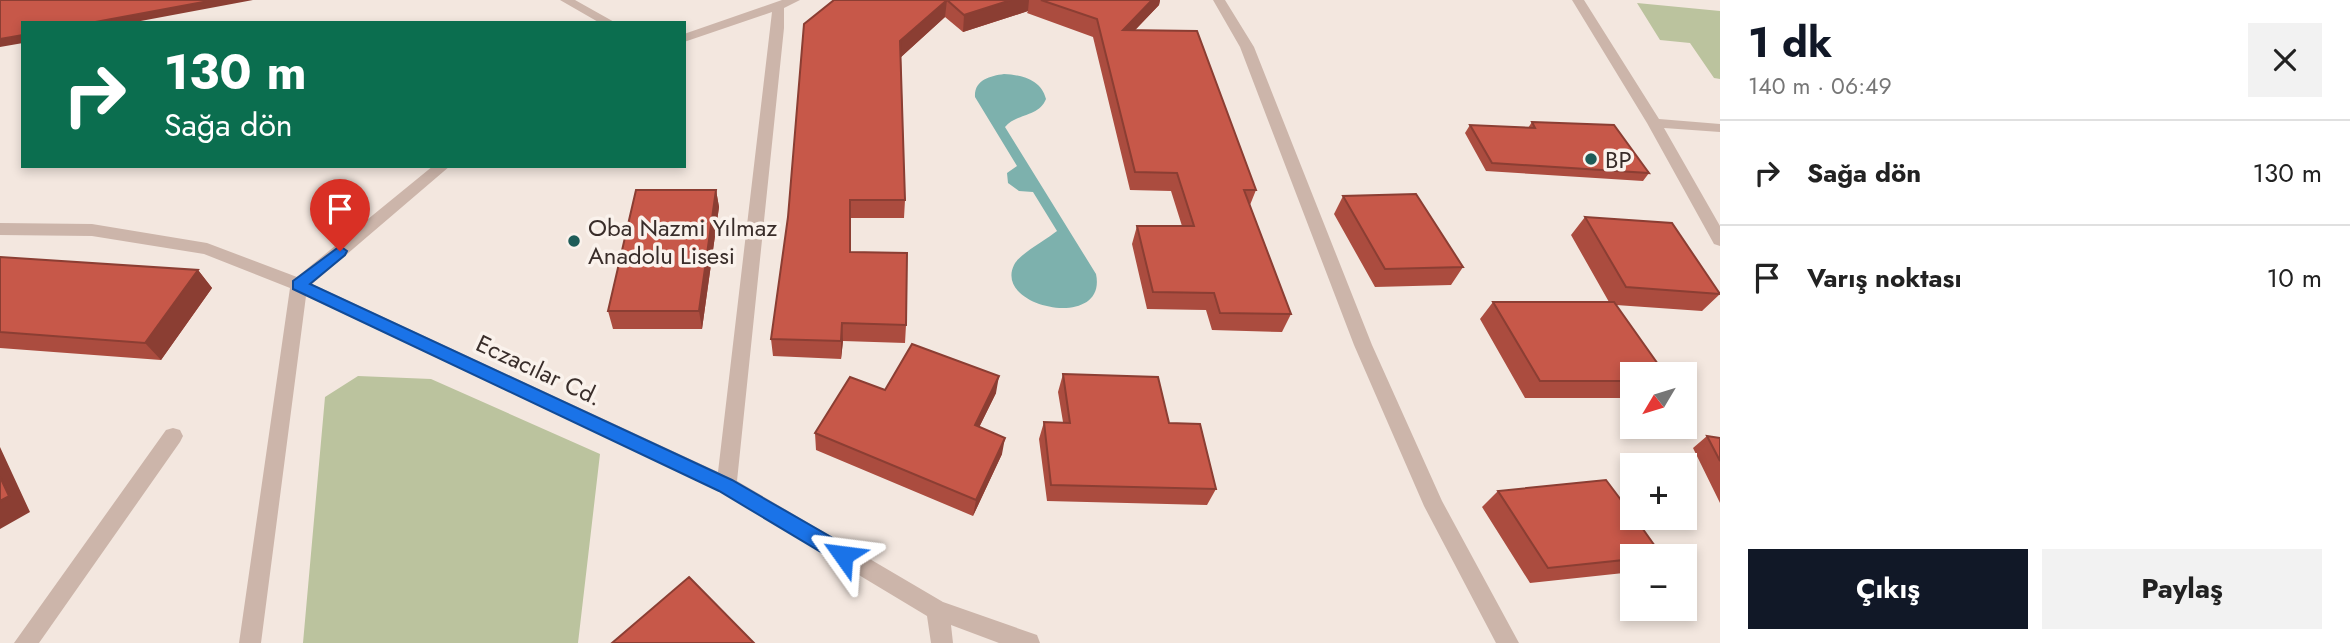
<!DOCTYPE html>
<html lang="tr">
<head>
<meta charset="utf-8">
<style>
  :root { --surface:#fff; --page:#f2f2f2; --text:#222; --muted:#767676; --line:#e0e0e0; --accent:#111827 }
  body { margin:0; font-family:Jost,sans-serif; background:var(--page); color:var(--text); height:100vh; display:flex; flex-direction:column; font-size:26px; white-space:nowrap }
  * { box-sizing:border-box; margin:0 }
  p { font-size:23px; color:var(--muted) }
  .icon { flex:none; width:38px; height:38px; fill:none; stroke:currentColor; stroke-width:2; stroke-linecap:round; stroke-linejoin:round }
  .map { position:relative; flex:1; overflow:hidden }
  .drawer { display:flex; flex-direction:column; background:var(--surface); width:630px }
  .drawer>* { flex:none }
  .hud { position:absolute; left:21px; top:21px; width:665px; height:147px; border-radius:0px; box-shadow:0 4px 10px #0003; background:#0b6e4f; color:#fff; overflow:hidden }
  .needle { width:46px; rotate:232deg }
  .buttons { position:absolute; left:1620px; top:362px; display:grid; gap:14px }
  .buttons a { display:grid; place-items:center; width:77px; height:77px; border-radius:0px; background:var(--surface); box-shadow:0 4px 10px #0003; font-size:35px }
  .pin { position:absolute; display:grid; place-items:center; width:60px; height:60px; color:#fff; margin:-72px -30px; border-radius:50% 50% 50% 0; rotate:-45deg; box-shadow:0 0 7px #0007 }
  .pin .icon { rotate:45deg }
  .me { position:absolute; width:77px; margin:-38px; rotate:301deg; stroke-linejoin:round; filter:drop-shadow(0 0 5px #0008) }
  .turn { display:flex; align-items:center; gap:24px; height:147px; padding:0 28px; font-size:32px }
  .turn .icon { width:91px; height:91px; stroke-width:2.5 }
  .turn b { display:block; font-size:49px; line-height:60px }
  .round { display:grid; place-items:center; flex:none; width:74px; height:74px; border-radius:0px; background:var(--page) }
  .headline { display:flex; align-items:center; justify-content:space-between; height:119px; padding:0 28px }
  h1 { font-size:42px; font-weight:700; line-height:52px; color:var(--accent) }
  .action { display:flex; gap:14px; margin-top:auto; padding:14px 28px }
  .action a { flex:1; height:80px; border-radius:0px; background:var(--accent); color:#fff; font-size:28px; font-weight:700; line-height:80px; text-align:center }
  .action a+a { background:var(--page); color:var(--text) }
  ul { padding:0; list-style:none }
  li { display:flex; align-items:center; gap:21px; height:105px; padding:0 28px; border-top:2px solid var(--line) }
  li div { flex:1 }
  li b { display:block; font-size:26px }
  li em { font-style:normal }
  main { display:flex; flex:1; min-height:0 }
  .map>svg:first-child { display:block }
  .green { fill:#bbc39e }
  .water { fill:#7db1ad }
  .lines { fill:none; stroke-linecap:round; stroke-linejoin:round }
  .street { fill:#ccb5aa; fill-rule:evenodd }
  .wall { fill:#ab4c3f }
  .shaded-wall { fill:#8b3e33 }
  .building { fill:#c75849; stroke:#8b3e33; stroke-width:2 }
  .route { fill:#1a73e8; stroke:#114b97; stroke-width:2 }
  .poi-dot { fill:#1e5c58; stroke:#faf2ec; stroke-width:2.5 }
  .labels { text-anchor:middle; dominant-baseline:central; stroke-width:7; stroke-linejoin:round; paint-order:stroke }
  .poi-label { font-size:24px; fill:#392d2a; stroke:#faf2ec; text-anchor:start }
  .street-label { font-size:24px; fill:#392d2a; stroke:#faf2ec }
</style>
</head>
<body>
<main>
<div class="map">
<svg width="1720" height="643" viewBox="0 0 1720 643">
  <rect width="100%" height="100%" fill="#f3e7df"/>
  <path class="green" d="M1637,3L1720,11V79L1714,78L1690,43L1660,40Z
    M358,376L431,379L600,454L578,643H303L325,397Z"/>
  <path class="water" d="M1004,74C1021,75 1041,79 1046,99C1039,117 1017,113 1005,127L1096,274C1108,331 993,308 1014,265C1019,254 1046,240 1057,231L1033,192L1019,191L1008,183L1007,173L1017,166L975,97C974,80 990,76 1004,74Z"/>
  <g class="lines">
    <path class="street" d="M560,0H575L616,23H600Z
      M782,0H800L784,8V28L737,481L943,602L1037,635L1040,643H999L951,625L953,643H931L927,616L719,491L306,296L261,643H239L290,288L204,254L92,236L0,235V223L92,224L207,243L297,277L433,166H450L312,284L718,472L772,12L684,42V34Z
      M1213,0H1225L1254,47L1372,345L1442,501L1519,643H1496L1424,506L1354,345L1240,47Z
      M1572,0H1584L1659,119L1720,124V132L1664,128L1720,226V246L1714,244L1647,123Z
      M173,428L180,430L183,436L180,442L39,643H14L166,430Z"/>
  </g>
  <path class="wall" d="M834,0H1160L1159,5L1135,30L1256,190L1250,205L1291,314L1282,332L1212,330L1206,310L1147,309L1132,244L1137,226H1182L1171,191L1130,190L1093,37L1027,13L1028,11L963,32L945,17L901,57L905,200L904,218H850V252L906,325L905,343L843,341L841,359L773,356L771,339Z
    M1532,122L1649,173L1643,181L1486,171L1465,133L1470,125L1528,128Z
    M716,190L719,207L702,329H613L608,311Z
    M1343,196L1463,267L1451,285L1375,287L1334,214Z
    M1585,217L1720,294L1702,311L1616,305L1633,374V398H1525L1480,319L1493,302H1609L1571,235Z
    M0,257L198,270L212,288L161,360L0,348Z
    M1063,374L1169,423L1216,489L1207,505L1047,501L1039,439L1044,422H1063L1058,392Z
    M885,390L996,393L979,427L1002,454L973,516L816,450L815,433Z
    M1707,436L1720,438V503L1693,448Z
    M1498,491L1662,556H1633V572L1530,583L1482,507Z"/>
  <path class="shaded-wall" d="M214,0H253L130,23H90Z
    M947,0L945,17L900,58V41Z
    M1011,0H1029L1028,11L963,32L964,15Z
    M1152,0H1160L1159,5L1119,47L1123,30Z
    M23,35V43L0,47V39Z
    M716,190L719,207L702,329L699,311Z
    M198,270L212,288L161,360L145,343Z
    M842,323L843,341L841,359V341Z
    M999,376L996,393L972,442L975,425Z
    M1005,438L1002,454L973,516L976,500Z
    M0,447L30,512L0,529Z"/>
  <path class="building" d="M0,0H214L90,23H23V35L0,39Z
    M834,0H947L900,41L905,200H850V252L907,253L906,325L842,323L841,341L771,339L788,217L804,24Z
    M947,0H1011L964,15Z
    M1041,0H1152L1123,30L1197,31L1256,190H1244L1291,314L1220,313L1214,293L1153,292L1137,226H1194L1177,173L1135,172L1097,19Z
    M1532,122L1614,125L1649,173L1492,163L1470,125L1535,128Z
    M636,190H716L699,311H608Z
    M1416,194L1463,267L1385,269L1343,196Z
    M1585,217L1672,223L1720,294L1626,287Z
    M0,257L198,270L145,343L0,332Z
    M1493,302H1614L1665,374H1633V381H1540Z
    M912,344L999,376L975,425L1005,438L976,500L815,433L850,377L885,390Z
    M1063,374L1158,377L1169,423L1200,424L1216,489L1051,485L1044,422L1070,423Z
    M1707,436L1720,438V461Z
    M0,477L9,496L0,501Z
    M1606,480L1633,516V518H1635L1662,556H1633V559L1548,568L1498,491Z
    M689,577L754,643H612Z"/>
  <path class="route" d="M340,246L347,251L345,255L310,284L732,480L850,548L853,555L850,561L843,563L836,561L719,491L293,289V281Z"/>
  <g class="poi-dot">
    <circle cx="1591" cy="159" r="7"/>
    <circle cx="574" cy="241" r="7"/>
  </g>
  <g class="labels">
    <g class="poi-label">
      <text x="1605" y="159">BP</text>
      <text x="588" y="227">Oba Nazmi Yılmaz<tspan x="588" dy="28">Anadolu Lisesi</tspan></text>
    </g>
    <g class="street-label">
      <text transform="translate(539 370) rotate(25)">Eczacılar Cd.</text>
    </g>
  </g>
</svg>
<div class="buttons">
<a><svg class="needle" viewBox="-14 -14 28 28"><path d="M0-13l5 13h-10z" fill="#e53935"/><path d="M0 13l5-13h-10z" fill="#767676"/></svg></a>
<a>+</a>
<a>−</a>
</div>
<div class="pin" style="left:340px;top:251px;background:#d93025"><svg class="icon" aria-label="arrive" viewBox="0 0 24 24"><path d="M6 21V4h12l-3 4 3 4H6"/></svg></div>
<svg class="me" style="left:843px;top:555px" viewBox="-20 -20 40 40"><path d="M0-17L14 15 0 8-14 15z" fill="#1a73e8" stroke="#fff" stroke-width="4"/></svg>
<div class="hud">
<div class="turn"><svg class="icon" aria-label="right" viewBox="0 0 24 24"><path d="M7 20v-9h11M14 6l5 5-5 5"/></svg><div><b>130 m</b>Sağa dön</div></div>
</div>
</div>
<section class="drawer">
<div class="headline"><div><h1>1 dk</h1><p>140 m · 06:49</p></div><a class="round"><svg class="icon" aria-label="close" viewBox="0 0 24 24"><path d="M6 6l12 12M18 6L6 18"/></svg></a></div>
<ul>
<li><svg class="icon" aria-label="right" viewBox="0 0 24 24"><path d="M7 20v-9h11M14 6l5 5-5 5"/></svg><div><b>Sağa dön</b></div><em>130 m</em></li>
<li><svg class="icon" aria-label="arrive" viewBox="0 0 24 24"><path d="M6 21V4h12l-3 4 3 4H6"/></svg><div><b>Varış noktası</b></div><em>10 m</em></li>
</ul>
<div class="action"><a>Çıkış</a><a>Paylaş</a></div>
</section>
</main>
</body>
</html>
